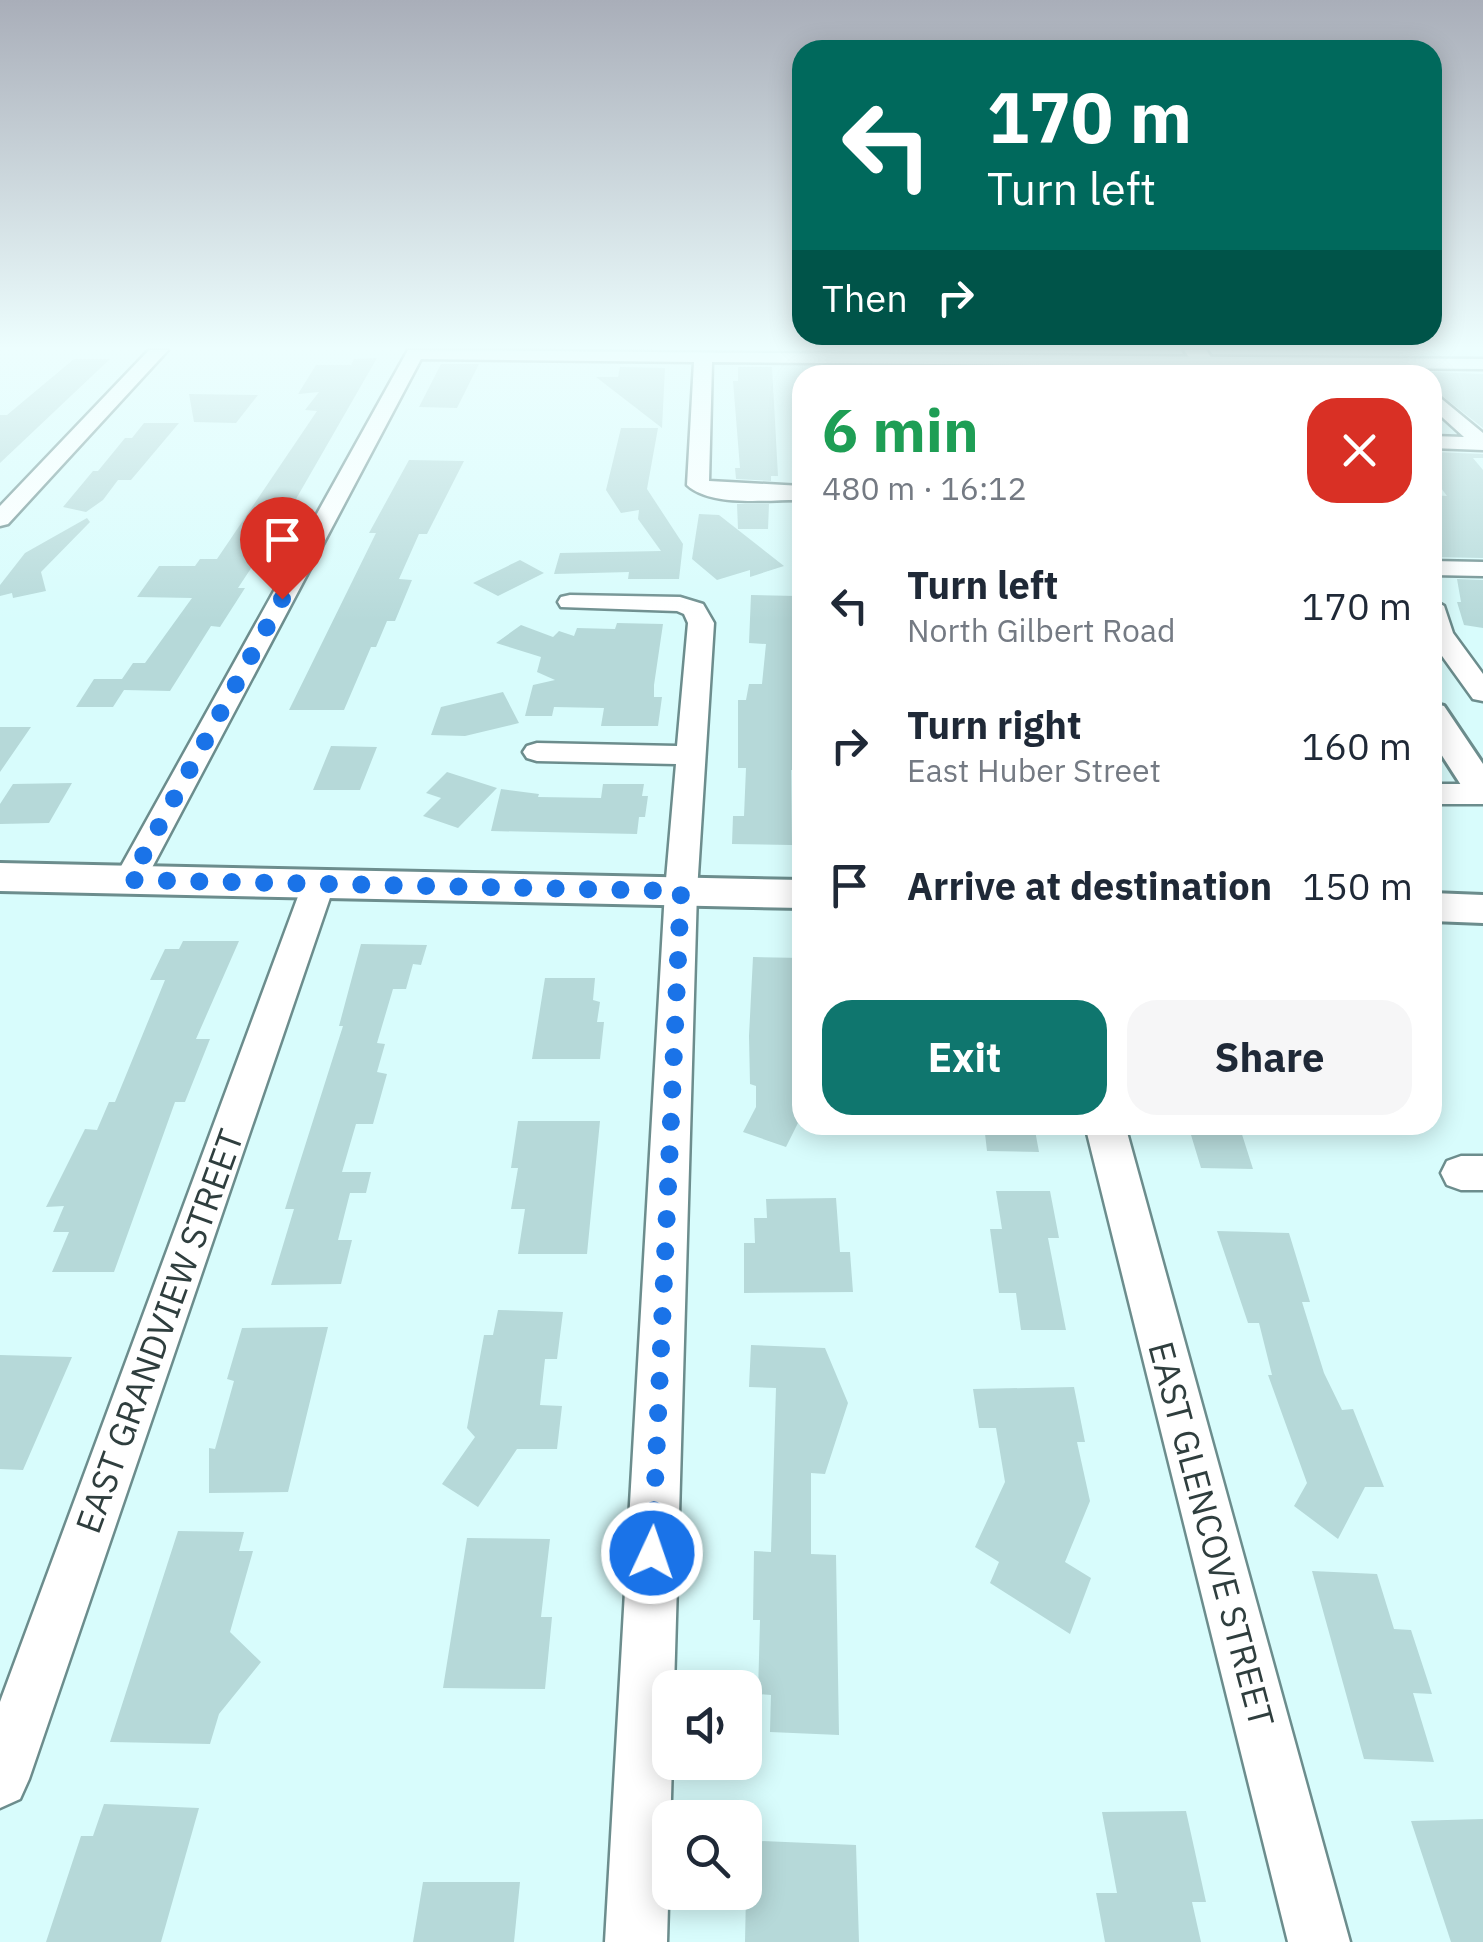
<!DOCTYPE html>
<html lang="en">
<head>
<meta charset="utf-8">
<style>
  :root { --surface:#fff; --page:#f6f6f7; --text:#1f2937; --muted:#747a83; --accent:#0f766e }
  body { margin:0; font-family:"IBM Plex Sans",sans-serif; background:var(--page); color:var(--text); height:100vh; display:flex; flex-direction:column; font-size:38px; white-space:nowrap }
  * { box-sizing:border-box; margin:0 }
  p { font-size:32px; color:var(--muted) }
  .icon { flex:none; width:55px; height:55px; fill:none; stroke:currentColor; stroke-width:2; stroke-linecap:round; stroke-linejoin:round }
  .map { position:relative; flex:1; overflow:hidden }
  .drawer { position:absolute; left:792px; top:365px; width:650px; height:770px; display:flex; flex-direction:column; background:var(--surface); border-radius:30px; box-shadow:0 5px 25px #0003 }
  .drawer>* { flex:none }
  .banner { position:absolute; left:792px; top:40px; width:650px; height:305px; border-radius:30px; box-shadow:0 5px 25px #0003; background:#00695c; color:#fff; overflow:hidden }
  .fabs { position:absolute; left:652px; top:1670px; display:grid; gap:20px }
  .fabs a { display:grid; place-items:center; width:110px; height:110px; border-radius:20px; background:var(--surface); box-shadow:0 5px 25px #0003; font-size:50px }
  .pin { position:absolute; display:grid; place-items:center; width:85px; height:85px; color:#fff; margin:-102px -42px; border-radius:50% 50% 50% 0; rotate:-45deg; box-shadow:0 0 10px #0007 }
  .pin .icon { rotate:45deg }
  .me { position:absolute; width:110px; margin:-55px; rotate:3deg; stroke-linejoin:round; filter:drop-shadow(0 0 8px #0008) }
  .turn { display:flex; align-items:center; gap:35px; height:210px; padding:0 30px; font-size:45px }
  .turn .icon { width:130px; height:130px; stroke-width:2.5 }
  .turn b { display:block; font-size:70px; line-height:85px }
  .then { display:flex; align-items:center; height:95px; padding:0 30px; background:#0003; gap:20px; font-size:38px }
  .round { display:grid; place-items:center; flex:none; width:105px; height:105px; border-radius:30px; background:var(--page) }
  .summary { display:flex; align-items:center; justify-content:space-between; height:170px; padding:0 30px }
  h1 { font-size:60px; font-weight:800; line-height:75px; color:#1e9e55 }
  .cta { display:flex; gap:20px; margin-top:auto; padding:20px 30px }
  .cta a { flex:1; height:115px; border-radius:30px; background:var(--accent); color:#fff; font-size:40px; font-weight:800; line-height:115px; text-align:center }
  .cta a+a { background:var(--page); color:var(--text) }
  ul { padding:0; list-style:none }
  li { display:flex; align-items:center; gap:30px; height:140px; padding:0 30px }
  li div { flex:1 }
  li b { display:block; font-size:38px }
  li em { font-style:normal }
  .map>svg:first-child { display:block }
  .building { fill:#b6d9d9 }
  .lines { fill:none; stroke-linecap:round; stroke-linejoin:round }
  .minor-casing { stroke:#6c8d8d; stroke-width:5 }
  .major-casing { stroke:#6c8d8d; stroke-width:6 }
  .minor { fill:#fff; fill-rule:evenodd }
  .major { fill:#fff; fill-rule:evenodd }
  .route { stroke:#1a73e8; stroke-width:18; stroke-dasharray:0 32.4 }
  .labels { text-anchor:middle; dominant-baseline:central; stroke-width:8; stroke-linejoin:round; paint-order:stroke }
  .near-street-label { font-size:35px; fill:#2f3e3e; stroke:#fff }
</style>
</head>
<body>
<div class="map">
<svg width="1483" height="1942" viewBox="0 0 1483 1942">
  <rect width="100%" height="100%" fill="#d8fcfc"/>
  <path class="building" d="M377,358L292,506L238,588H245L220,627L211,626L170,691L124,690L113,707H76L94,679H122L133,663H145L192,598L137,597L159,566H195L200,559H217L317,411L305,410L319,392L298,394L316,365H351L354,359Z
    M74,359H110L0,463V415H7Z
    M441,364H479L457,408L419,407Z
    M620,367L665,368L662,428L596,377H618Z
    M738,367H772L778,476H771V481L736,479L735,468H740L733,381H738Z
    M1432,372L1483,374V428L1432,388Z
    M189,394L258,395L236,423L194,422Z
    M144,423H179L131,480H118L103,500L86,512L63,507L93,471H98L125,438H132Z
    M621,428H658L647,489L683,544L679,579H628L629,572L554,574L560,553L661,551L638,519L639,510L621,513L606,490Z
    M1432,452L1483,454V458H1473L1483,470V558L1432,557V495L1447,496L1432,476Z
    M409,460L464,461L427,534H419L399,579L412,580L395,621H387L376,647H371L344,710H289L376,533H369Z
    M737,504H769L768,529H738Z
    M699,514L719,515L784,566L750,577V570L717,580L692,559Z
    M87,518L90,522L41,572L46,591L13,598L12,593L0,596V585L25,553Z
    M520,560L544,573L498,596L473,583Z
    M1457,579L1483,580V628L1464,625L1457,602H1461Z
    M751,595L796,596L793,688L797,689L802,770H791L792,845L732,844L733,816H744L746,768H738V700H746L749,684H762L766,644L749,643Z
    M617,623L663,624L654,685V697H662L658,726H601L604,708L554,707L552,716H525L533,685L555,680L537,672L541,657L496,643L521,625L553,637L559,631L574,636L577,628L615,629Z
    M503,692L519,723L465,736L431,735L441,707Z
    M0,727H31L0,772Z
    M331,746L377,747L360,790H313Z
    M447,772L497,788L458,828L423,816L441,798L426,793Z
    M72,783L49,823L0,824V804L13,784Z
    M603,784H644L642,796H648L645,817H639L637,834L491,831L501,789L539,794L538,797L601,798Z
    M183,941H239L196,1039H210L185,1102H175L114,1272H52L69,1232H53L64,1206L46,1207L85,1129L97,1130L109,1102H115L165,980H150L165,949H179Z
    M361,944L427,945L421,965L413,964L406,989H393L377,1043L385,1044L377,1072L387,1074L373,1124H356L342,1172H371L366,1193H350L338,1240H352L341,1284L271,1285L294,1209H285L343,1026H339Z
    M753,957L802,958V1087H799L800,1119L786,1147L743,1132L756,1107V1086L750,1084L749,1036Z
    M545,978H595L593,1000L600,1002L597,1022H604L600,1059H532Z
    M518,1121H600L587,1254H518L525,1209H511L518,1168H511Z
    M984,1125H1034L1039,1152L987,1151Z
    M1188,1125H1239L1253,1169L1201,1168Z
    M996,1191H1050L1059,1238H1048L1066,1330H1021L1016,1293H999L990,1229H1002Z
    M836,1198L840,1252H850L853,1292L744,1293V1243H755L754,1218H767L766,1199Z
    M1217,1231L1289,1233L1310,1302H1302L1324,1373L1342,1410L1353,1409L1384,1487H1365L1338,1539L1294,1506L1307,1483L1268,1375H1272L1259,1323H1248Z
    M498,1310L563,1312L557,1359H545L540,1405L562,1406L557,1449H517L478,1507L442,1484L475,1437L467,1428L484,1335H493Z
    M328,1327L288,1492L209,1493V1448L215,1449L234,1381L227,1379L242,1328Z
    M751,1345L825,1348L848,1403L825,1474L811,1473V1554L836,1555L839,1735L770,1732L771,1695L758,1694L760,1620H753L754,1551L771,1552L776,1388L749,1387Z
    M0,1355L72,1357L23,1470L0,1469Z
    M1074,1387L1085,1442H1077L1090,1501L1065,1562L1091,1578L1070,1634L990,1583L999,1562L975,1547L1005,1482L996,1428H979L973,1389Z
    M178,1531L244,1532L239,1551H253L230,1632L261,1662L219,1714L210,1744L110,1742Z
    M467,1538L550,1539L541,1617H552L545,1689L443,1688Z
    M1312,1571L1377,1574L1394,1629L1411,1630L1432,1694L1413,1693L1434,1762L1364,1759Z
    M104,1804L199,1808L161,1942H46L81,1836H93Z
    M1186,1811L1206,1902H1192L1201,1942H1105L1096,1893H1117L1102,1812Z
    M1483,1819V1942H1451L1411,1821Z
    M760,1841L856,1845L859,1942H745L746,1894L758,1895Z
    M423,1882H520L514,1942H413Z"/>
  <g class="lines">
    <g class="minor-casing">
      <path id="minor" d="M149,350H168L8,524L0,526V506Z
        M408,350L1483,359V369L712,362L709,481L802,486V500C770,499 712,508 687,485L694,362L421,359L146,879L141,887L130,890L119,887L114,879Z
        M1432,391L1483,433V450L1432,448V436L1464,437L1432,408Z
        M1432,561L1483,562V576L1432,575Z
        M570,595L680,597L703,604L714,623L697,891L674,1688H670L672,1762L667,1942H605L665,891L676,764L537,761L527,758L523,752L527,746L537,743L677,746L688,623L684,614L677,611L561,607L558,602L561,597Z
        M1432,599L1444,606L1453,633L1483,674V701L1473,699L1432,642Z
        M1432,784H1483V804H1432Z
        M319,872L331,875L335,883L29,1779L20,1799L0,1808V1702L303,883L307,875Z
        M1085,1125H1125L1350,1942H1288Z
        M1461,1156H1483V1190H1461L1447,1185L1441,1173L1447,1161Z"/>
    </g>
    <g class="major-casing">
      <path id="major" d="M1184,350H1206L1223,375H1201Z
        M1432,703L1444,706L1483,764V803L1470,799L1432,740Z
        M0,863L802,880V908L0,891Z
        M1432,893L1483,895V923L1432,921Z"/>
    </g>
    <use href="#minor" class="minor"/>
    <use href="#major" class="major"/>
  </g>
  <linearGradient id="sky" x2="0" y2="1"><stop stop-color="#a9aeb9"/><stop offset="0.56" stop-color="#edfefe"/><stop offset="1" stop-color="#edfefe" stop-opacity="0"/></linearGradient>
  <rect width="1483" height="621" fill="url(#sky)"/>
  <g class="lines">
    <path class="route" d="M282,599L130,880L681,891L652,1553"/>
  </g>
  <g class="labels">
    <g class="near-street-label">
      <text transform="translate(159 1331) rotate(-70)">EAST GRANDVIEW STREET</text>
      <text transform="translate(1212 1534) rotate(75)">EAST GLENCOVE STREET</text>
    </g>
  </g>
</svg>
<div class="fabs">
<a><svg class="icon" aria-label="sound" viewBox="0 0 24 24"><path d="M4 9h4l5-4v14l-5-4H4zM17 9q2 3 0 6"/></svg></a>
<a><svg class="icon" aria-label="search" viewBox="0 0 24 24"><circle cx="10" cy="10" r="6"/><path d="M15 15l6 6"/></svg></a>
</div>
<div class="pin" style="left:282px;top:599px;background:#d93025"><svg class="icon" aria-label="arrive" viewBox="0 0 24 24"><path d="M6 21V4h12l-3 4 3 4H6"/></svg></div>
<svg class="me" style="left:652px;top:1553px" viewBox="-20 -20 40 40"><circle r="17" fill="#1a73e8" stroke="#fff" stroke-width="3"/><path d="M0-11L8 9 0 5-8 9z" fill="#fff"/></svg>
<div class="banner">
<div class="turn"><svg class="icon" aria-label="left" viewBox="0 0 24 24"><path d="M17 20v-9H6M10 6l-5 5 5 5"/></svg><div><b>170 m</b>Turn left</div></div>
<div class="then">Then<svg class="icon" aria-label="right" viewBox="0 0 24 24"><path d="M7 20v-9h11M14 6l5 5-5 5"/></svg></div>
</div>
<section class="drawer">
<div class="summary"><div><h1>6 min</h1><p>480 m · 16:12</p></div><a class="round" style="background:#d93025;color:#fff"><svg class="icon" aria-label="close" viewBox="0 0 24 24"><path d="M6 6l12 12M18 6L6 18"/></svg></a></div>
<ul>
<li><svg class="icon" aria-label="left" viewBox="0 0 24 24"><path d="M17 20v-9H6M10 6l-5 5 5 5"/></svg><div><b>Turn left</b><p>North Gilbert Road</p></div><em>170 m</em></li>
<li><svg class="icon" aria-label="right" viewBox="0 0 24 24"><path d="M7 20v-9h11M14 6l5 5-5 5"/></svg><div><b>Turn right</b><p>East Huber Street</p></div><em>160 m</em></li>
<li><svg class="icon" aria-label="arrive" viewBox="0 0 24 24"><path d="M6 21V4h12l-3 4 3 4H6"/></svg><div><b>Arrive at destination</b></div><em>150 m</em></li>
</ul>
<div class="cta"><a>Exit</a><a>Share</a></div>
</section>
</div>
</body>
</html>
